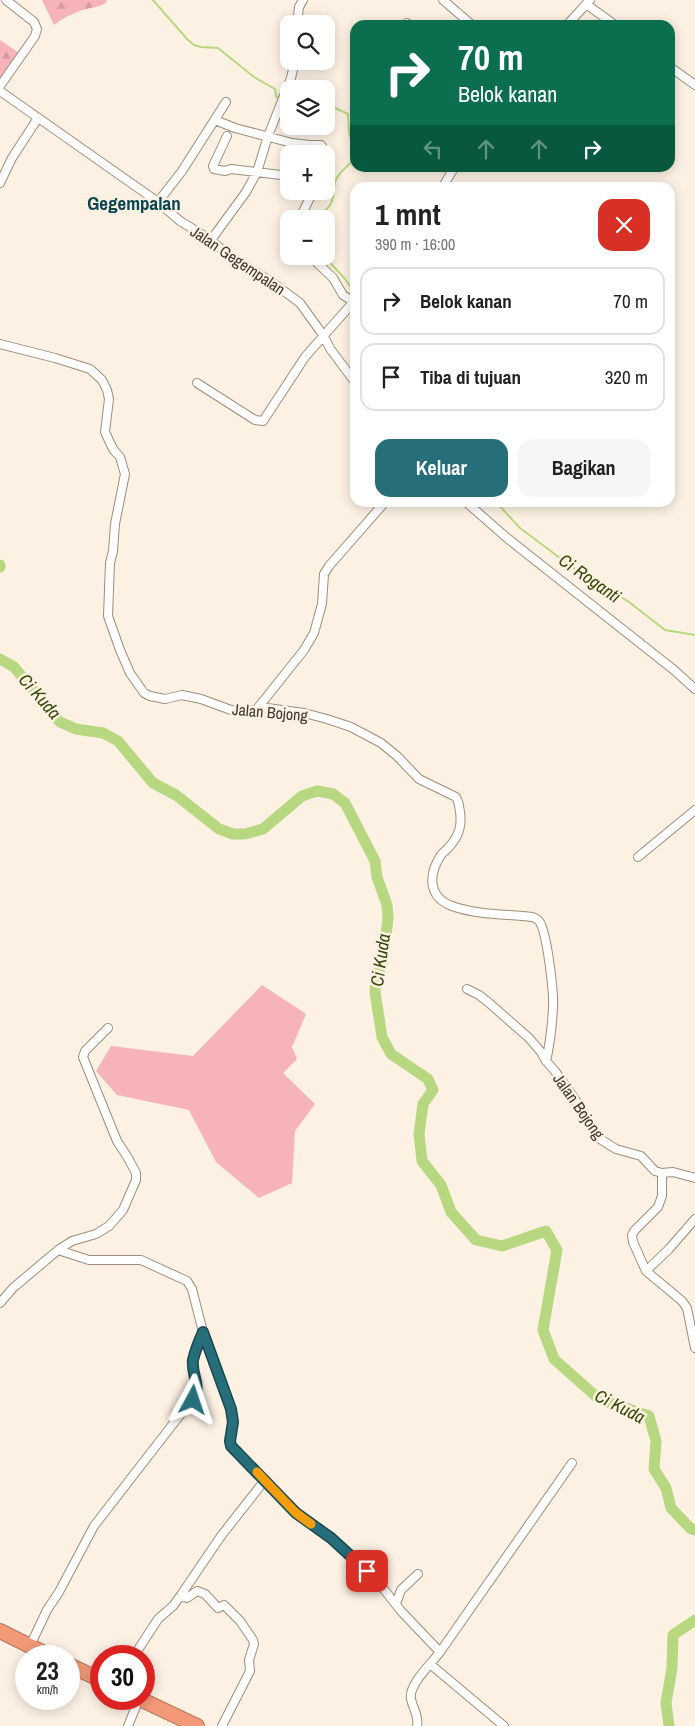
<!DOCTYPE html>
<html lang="id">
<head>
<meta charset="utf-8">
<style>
  :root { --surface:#fff; --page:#f6f6f6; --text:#222; --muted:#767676; --line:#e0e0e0; --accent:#266e7a }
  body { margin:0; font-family:"Archivo Narrow",sans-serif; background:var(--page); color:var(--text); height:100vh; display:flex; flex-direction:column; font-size:19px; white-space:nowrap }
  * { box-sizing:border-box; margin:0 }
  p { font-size:16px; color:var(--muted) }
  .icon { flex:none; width:28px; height:28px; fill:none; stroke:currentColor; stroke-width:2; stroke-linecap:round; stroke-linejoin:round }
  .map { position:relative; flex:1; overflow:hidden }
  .sheet { position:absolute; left:350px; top:182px; width:325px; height:325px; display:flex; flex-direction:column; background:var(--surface); border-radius:15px; box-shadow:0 2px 12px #0003 }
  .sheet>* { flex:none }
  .hud { position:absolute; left:350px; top:20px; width:325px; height:152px; border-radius:15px; box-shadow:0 2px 12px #0003; background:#0b6e4f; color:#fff; overflow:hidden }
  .tools { position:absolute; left:280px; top:15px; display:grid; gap:10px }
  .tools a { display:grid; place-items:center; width:55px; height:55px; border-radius:10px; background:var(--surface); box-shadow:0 2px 12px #0003; font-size:25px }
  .speed { position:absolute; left:15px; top:1645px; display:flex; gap:10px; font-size:25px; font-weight:700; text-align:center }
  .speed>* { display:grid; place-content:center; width:65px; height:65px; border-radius:50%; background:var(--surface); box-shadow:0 2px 12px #0003; line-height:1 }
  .speed small { font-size:12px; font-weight:400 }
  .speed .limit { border:8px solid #d22; background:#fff; color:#111 }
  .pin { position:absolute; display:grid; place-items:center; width:42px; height:42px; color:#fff; margin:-21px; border-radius:10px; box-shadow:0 2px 8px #0006 }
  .me { position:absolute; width:55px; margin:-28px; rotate:5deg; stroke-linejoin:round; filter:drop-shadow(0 0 4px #0008) }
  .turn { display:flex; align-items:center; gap:18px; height:105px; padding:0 25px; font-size:22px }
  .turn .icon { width:65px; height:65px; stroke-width:2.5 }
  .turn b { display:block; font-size:35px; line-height:42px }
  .lanes { display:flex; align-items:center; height:48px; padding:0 25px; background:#0003; justify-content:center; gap:25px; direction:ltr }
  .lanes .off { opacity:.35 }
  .round { display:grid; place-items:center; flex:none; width:52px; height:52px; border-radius:15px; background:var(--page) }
  .head { display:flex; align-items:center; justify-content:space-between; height:85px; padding:0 25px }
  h1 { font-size:30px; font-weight:700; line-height:38px }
  .primary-button { display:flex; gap:10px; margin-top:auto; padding:10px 25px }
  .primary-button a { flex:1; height:58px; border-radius:15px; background:var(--accent); color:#fff; font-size:20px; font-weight:700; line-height:58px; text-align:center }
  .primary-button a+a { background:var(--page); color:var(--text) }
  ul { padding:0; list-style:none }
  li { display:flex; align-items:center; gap:15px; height:68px; margin:0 10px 8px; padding:0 15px; border:2px solid var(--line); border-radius:15px }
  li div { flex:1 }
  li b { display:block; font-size:19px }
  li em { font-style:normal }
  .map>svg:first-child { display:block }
  .grass { fill:#f6b4ba }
  .forest { fill:url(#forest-firs) }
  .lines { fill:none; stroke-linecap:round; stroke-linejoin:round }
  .stream { stroke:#b7d880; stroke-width:2 }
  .river { stroke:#b7d880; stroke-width:11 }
  .street-casing { stroke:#9f8d79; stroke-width:10 }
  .highway-casing { stroke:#b4775e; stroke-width:16 }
  .street { stroke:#fff; stroke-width:8 }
  .highway { stroke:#f39978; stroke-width:14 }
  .route-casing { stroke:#19484f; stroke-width:12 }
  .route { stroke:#266e7a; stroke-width:9 }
  .slow { stroke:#f59e0b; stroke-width:9 }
  .labels { text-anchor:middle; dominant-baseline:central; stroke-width:5; stroke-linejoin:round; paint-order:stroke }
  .street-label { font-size:16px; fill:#3f372f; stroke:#fdf1e4 }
  .water-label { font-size:18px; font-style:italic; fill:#354908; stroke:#fdf1e4 }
  .quarter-label { font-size:19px; font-weight:bold; fill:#074650; stroke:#fdf1e4 }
</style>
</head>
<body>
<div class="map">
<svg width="695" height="1726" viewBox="0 0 695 1726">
  <defs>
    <pattern id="forest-firs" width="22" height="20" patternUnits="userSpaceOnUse" patternTransform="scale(1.25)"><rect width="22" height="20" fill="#f6b4ba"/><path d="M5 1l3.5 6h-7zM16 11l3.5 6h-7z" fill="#d49ba0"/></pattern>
  </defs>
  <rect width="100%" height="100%" fill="#fdf1e4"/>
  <path class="grass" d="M262,985L306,1014L292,1047L297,1059L283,1073L315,1104L295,1131L292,1183L259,1198L216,1162L189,1110L117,1095L96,1071L111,1046L193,1056Z"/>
  <path class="forest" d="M42,0H107L106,3C96,8 93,7 83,10C73,13 63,18 54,25Z
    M0,40L19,53L0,78Z"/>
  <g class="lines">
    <path class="stream" d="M153,0L187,39L194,45L201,47L218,48L254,77L275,89L276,96L280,100
      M326,110L335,108L348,114L349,133L355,151
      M308,219C314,212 322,217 330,205C335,197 333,191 335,182C338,172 349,166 355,158
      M324,256L345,279L355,293
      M496,502L520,528L576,570L629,602L665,630L695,635"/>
    <path class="river" d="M0,565V567
      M0,659L14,667L60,722L76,729L103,733L118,741L153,783L176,795L219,829L233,834H245L263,829L302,796L317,791L333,794L345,803L375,861L377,877L387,905L388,918L383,961L376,980L375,992L382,1037L391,1054L428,1079L433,1090L423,1104L419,1134L422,1161L441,1185L451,1212L476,1240L502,1246L546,1231L557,1250L543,1330L554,1359L599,1399L649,1416L656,1441L654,1469L666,1488L671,1508L691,1529L695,1530
      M669,1726L666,1703L672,1668L673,1635L695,1620"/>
    <g class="street-casing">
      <path id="street" d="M443,0L472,25
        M586,4L615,25
        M407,23L410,25
        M297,24L299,7L303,0
        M567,25L590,0
        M670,67L695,85
        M0,86L35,36L37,29L34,22L6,0
        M0,91L158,202L180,221L211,240L227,254L273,283L300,303L323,335L331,350L355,382
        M215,120L235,128L292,143L310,145H321L323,148L322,154
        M227,136L213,166L214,169L225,171L231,169L289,176
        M0,183L12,158L38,118
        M442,188L454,168
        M158,202L182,171L226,102
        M298,219L304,210L313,191
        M211,240L246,192L257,172L268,136L291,78L295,61
        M310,256L333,278L343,295L354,302
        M0,344L55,358L90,369L102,380L107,390L109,399L105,432L113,449L120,457L125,474L115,524L113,551L110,563L108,616L120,650L130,673L144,693L150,696L165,699L182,695L201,699L231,710L245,711L267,708L304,713L327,719L351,727L381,743L397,756L419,779L456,797C459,802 459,806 460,812C462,826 459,836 449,847C447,850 443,852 441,855C428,875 428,897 452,906C477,915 506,914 532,917C534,917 538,920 539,921C547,931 554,993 553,1008C552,1026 550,1044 546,1061
        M197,383L255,420L263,421L305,357L355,300
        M466,502L507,538L674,670L695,689
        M257,709L304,650L314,633L322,604L324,574L329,566L385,502
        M638,857L695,810
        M467,989L479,995L488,1002L529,1038L541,1052L546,1061L555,1071L574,1098L600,1139L616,1149L641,1156L655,1171L662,1173L673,1172L695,1178
        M662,1173V1196L658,1207L635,1230L632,1235L633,1242L646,1271L682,1301L687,1308L695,1348
        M58,1250L72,1241L96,1234L109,1226L123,1210L136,1180V1173L128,1158L117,1141L83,1057L85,1051L108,1028
        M646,1271L669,1249L695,1219
        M0,1303L13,1288L58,1250L89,1260H141L187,1281L192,1289L203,1332L193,1361L197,1393L94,1526L59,1592L47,1610L30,1646
        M203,1332L231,1409L233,1422L230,1441L231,1446L296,1513L331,1538L358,1561L378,1582L401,1611L440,1652C432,1663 408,1685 411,1699C413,1709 419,1715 417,1726
        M181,1595L187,1598L197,1591L205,1594L218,1608L224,1605L240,1621L253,1640L254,1644L249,1660L250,1671L222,1726
        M396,1604L401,1590L418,1574
        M440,1652L572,1463
        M134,1656L158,1619L173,1606L181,1595L221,1536L265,1480
        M430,1664L504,1726
        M128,1726L139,1699"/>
    </g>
    <g class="highway-casing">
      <path id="highway" d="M0,1631L50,1656
        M69,1665L101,1680
        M140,1699L197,1726"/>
    </g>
    <use href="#street" class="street"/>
    <use href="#highway" class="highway"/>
  </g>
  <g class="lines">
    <g class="route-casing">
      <path id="route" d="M193,1400C202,1384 191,1376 193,1360C195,1351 199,1341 203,1332L231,1409L233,1422L230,1441L231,1446L296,1513L331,1538L367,1571"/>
    </g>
    <use href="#route" class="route"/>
    <path class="slow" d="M257,1472L296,1513L311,1524"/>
  </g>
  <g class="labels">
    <g class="street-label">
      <text transform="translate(238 260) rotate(34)">Jalan Gegempalan</text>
      <text transform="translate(270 712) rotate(5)">Jalan Bojong</text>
      <text transform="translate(579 1106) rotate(55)">Jalan Bojong</text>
    </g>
    <g class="water-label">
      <text transform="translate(590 578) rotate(35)">Ci Roganti</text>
      <text transform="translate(40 696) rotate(49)">Ci Kuda</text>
      <text transform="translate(380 960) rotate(-82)">Ci Kuda</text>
      <text transform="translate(620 1406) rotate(27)">Ci Kuda</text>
    </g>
    <g class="quarter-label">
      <text x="134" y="203">Gegempalan</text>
    </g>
  </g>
</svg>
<div class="tools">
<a><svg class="icon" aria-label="search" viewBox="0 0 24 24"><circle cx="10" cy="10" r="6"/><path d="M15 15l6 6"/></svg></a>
<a><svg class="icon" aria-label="layers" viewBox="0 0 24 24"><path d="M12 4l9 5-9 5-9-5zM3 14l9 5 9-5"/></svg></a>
<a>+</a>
<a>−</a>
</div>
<div class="speed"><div>23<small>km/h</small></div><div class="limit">30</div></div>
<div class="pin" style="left:367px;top:1571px;background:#d93025"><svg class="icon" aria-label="arrive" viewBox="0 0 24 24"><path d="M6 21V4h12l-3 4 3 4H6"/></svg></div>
<svg class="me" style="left:193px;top:1400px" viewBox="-20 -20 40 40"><path d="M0-17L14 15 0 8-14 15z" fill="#266e7a" stroke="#fff" stroke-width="4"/></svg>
<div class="hud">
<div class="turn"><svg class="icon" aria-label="right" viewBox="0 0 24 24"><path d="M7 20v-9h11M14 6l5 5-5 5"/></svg><div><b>70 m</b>Belok kanan</div></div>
<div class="lanes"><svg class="icon off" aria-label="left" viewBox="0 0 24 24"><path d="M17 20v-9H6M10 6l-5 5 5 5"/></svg><svg class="icon off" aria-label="ahead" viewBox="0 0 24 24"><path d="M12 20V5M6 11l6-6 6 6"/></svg><svg class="icon off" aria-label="ahead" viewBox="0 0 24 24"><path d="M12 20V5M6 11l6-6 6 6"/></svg><svg class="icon" aria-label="right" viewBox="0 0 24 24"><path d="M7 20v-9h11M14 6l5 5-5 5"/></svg></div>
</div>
<section class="sheet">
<div class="head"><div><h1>1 mnt</h1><p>390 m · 16:00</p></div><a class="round" style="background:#d93025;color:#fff"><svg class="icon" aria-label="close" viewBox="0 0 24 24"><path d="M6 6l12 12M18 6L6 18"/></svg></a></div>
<ul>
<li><svg class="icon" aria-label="right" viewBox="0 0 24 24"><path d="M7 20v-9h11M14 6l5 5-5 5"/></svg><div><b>Belok kanan</b></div><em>70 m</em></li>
<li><svg class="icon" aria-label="arrive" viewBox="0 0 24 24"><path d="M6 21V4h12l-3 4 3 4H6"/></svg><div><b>Tiba di tujuan</b></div><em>320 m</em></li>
</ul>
<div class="primary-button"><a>Keluar</a><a>Bagikan</a></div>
</section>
</div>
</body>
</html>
